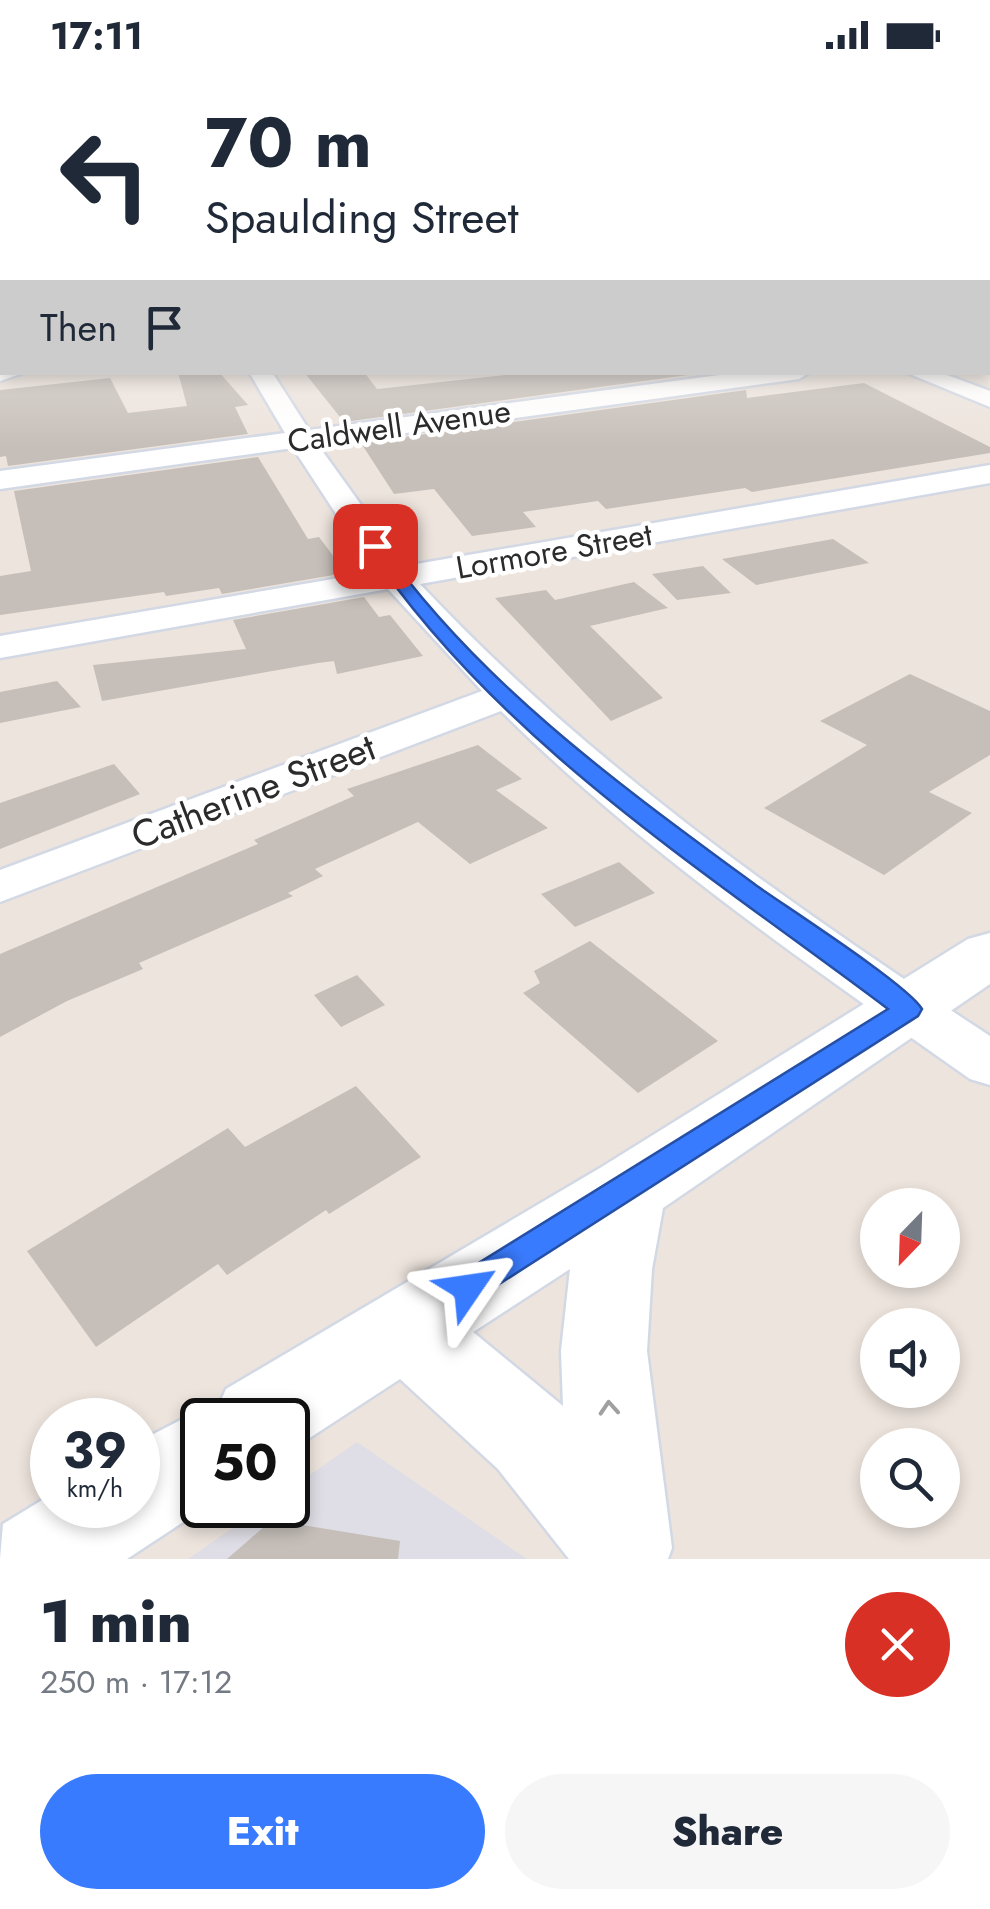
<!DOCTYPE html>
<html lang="en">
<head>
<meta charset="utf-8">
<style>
  :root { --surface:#fff; --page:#f6f6f7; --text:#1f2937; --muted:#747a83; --accent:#397bfe }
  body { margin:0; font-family:Jost,sans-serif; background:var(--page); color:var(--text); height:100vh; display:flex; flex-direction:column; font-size:38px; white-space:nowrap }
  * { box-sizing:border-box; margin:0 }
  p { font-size:32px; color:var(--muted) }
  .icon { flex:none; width:55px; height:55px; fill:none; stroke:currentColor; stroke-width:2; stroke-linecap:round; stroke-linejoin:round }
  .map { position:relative; height:1489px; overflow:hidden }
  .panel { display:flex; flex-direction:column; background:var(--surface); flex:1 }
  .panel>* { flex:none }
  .hud { position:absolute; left:0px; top:0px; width:990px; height:305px; box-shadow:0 5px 15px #0003; background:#fff; color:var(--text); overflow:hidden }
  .needle { width:65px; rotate:203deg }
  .tools { position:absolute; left:860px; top:1118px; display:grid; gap:20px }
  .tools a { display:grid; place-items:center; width:100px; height:100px; border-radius:50%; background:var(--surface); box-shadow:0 5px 15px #0003; font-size:50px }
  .speed { position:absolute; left:30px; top:1328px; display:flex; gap:20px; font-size:50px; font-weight:700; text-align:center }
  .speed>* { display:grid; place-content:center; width:130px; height:130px; border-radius:50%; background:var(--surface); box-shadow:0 5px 15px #0003; line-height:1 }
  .speed small { font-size:25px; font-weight:400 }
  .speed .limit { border:5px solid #111; border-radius:15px; background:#fff; color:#111 }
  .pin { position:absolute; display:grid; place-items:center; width:85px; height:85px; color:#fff; margin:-42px; border-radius:20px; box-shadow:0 5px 15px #0006 }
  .me { position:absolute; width:110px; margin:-55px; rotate:58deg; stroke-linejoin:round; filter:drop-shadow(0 0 8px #0008) }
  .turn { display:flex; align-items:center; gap:35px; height:210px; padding:0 40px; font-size:45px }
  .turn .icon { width:130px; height:130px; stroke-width:2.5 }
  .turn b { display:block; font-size:70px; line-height:85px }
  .then { display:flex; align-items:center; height:95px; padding:0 40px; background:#0003; gap:20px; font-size:38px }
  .round { display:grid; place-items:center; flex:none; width:105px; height:105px; border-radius:52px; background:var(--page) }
  .summary { display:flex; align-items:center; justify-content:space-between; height:170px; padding:0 40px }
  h1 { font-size:60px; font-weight:800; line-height:75px }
  .primary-button { display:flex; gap:20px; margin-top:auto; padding:20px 40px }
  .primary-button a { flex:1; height:115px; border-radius:60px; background:var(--accent); color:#fff; font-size:40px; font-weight:800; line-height:115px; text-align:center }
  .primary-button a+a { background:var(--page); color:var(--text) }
  .status { display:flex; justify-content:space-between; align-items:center; height:70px; padding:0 50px; background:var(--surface); direction:ltr }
  .status svg { height:28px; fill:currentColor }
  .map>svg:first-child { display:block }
  .industrial { fill:#dfdee6 }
  .building { fill:#c6bfb9 }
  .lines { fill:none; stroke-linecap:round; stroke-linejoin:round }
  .street-casing { stroke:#d2d8e4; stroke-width:5 }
  .secondary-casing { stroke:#d2d8e4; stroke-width:5 }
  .street { fill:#fff; fill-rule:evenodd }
  .secondary { fill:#fff; fill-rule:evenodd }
  .oneway { stroke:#a0a0a0 }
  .route { fill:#397bfe; stroke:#2550a5; stroke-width:2.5 }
  .labels { text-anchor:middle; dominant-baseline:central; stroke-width:9; stroke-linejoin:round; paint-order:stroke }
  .far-street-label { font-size:32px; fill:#2b2b2b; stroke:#fff }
  .street-label { font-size:38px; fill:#2b2b2b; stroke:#fff }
</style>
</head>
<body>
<div class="status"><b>17:11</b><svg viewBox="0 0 49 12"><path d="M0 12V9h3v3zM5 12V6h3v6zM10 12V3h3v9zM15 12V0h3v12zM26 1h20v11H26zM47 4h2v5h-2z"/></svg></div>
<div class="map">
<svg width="990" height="1489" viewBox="0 0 990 1489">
  <rect width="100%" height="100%" fill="#ede4dd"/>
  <path class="industrial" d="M357,1372L527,1489H188L266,1435H288V1420Z"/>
  <path class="building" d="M178,302H219L248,335L235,337L248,364L8,396L6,386L0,387V320L110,308L128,343L187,336Z
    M304,302H364L377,319L534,302H710L344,352Z
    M864,313L990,377V383L752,422L745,418L606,439L598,431L523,442L536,457L472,466L434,419L394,424L361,373L746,320L747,328Z
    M258,387L308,469L319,467L346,503L222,524L219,518L166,526L164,522L0,545V506L31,501L14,421Z
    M833,469L869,493L756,515L722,489Z
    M703,496L731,523L677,530L652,504Z
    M634,512L668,538L590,556L663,628L611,651L495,528L546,520L555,530Z
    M364,527L379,547L390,545L423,586L337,604L334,591L318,593L102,631L93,595L246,579L233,550Z
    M910,604L990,641V685L929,722L972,743L884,805L764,738L867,675L820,651Z
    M57,611L81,637L0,653V622Z
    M478,675L522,709L496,720L548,758L470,794L418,752L315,799L323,806L288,823L293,826L139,893L143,899L67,931L0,967V884L258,774L254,770L354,726L347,719Z
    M114,694L140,724L0,779V733Z
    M619,792L655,823L575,857L541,824Z
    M590,871L718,971L638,1023L523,923L540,913L534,901Z
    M357,905L385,935L341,957L314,925Z
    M356,1016L421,1087L329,1144L326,1140L227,1205L218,1194L96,1277L27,1181L228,1058L245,1077Z
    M272,1450L400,1471L398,1489H227Z"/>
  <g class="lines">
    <g class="street-casing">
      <path id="street" d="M0,175H2V185H0Z
        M990,191V203H988V192Z
        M0,232H2V244H0Z
        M988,257H990V271L988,270Z
        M0,297L2,302H26L0,311Z
        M249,302H272L309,360L742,302H810L799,309L318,375L405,496L990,395V413L420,514C588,693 785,832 990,966V1015L970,1009C808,895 642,781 501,641L0,832V800L482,621L388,519L0,588V566L374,502L293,378L0,419V401L285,363Z
        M905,302H939L990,321V337Z"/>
    </g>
    <g class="secondary-casing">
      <path id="secondary" d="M990,863V914L663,1138L652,1199L647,1281L672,1478L668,1489H569L498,1399L400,1309L288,1382V1350H202V1435H209L127,1489H0L3,1454L52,1424V1435H138V1372L202,1339L215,1344L226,1319L600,1098L968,869ZM570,1199L561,1281L563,1336L473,1262Z"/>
    </g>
    <use href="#street" class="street"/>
    <use href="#secondary" class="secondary"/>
  </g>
  <defs><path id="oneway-chevron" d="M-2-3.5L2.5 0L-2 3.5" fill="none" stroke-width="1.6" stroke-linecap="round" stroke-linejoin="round" transform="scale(2.5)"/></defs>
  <use class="oneway" href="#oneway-chevron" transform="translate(609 1338) rotate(-94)"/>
  <linearGradient id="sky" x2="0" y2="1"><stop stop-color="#77c6ec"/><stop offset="0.45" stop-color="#f7f3f0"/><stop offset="1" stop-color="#f7f3f0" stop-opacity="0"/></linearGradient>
  <rect width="990" height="378" fill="url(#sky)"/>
  <path class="route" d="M369,473H380C478,613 621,716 757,816C788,838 908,915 922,939L918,946L468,1234L456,1229L451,1218L456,1207L888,939C705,801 496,670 367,476Z"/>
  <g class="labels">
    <g class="far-street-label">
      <text transform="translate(399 356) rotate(-8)">Caldwell Avenue</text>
      <text transform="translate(554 481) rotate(-10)">Lormore Street</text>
    </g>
    <g class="street-label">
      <text transform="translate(253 721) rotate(-21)">Catherine Street</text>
    </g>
  </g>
</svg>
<div class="tools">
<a><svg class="needle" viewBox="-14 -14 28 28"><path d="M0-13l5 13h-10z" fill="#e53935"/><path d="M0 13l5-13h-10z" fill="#747a83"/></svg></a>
<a><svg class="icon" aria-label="sound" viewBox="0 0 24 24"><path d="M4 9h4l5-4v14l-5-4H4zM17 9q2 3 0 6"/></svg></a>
<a><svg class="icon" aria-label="search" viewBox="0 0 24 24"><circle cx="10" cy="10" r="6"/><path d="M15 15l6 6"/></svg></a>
</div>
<div class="speed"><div>39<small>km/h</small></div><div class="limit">50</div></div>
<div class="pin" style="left:375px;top:476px;background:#d93025"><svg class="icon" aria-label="arrive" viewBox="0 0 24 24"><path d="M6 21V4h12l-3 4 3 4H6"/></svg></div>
<svg class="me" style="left:468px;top:1218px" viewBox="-20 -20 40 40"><path d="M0-17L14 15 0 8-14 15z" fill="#397bfe" stroke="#fff" stroke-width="4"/></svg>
<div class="hud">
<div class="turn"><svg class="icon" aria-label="left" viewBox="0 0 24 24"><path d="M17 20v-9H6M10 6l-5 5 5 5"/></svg><div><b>70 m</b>Spaulding Street</div></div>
<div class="then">Then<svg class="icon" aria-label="arrive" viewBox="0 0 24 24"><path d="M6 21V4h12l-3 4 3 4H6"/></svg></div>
</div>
</div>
<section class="panel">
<div class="summary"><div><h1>1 min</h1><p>250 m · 17:12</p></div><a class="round" style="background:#d93025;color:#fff"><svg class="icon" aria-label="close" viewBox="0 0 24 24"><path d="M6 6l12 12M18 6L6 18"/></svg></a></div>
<div class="primary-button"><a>Exit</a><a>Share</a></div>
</section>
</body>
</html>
